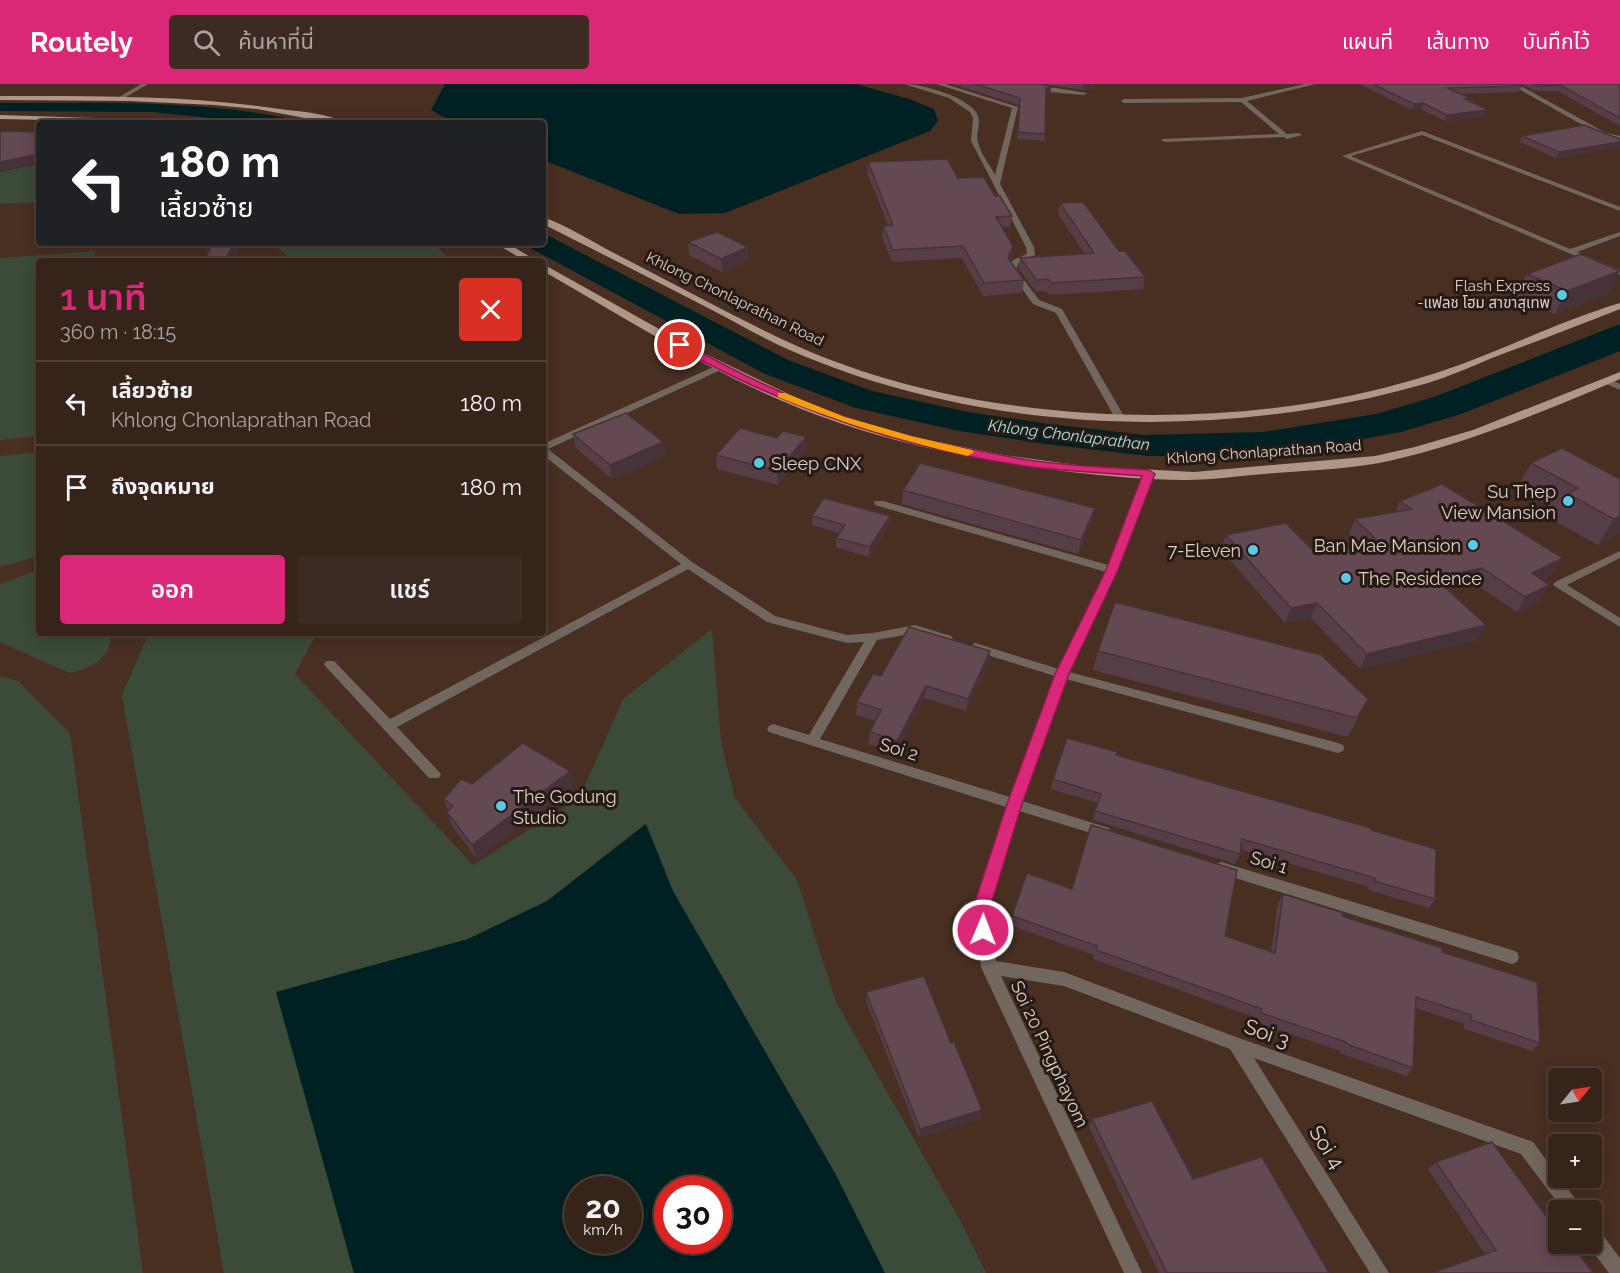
<!DOCTYPE html>
<html lang="th">
<head>
<meta charset="utf-8">
<style>
  :root { --surface:#36231a; --page:#3d2b23; --text:#f1f3f6; --muted:#aaa4a2; --line:#504039; --accent:#db2777 }
  body { margin:0; font-family:Raleway,"Noto Sans Thai",sans-serif; background:var(--page); color:var(--text); height:100vh; display:flex; flex-direction:column; font-size:22px; white-space:nowrap }
  * { box-sizing:border-box; margin:0 }
  p { font-size:20px; color:var(--muted) }
  .icon { flex:none; width:33px; height:33px; fill:none; stroke:currentColor; stroke-width:2; stroke-linecap:round; stroke-linejoin:round }
  .map { position:relative; flex:1; overflow:hidden }
  .side { position:absolute; left:36px; top:174px; width:510px; height:378px; display:flex; flex-direction:column; background:var(--surface); border-radius:6px; box-shadow:0 3px 15px #0003,0 0 0 2px var(--line) }
  .side>* { flex:none }
  .banner { position:absolute; left:36px; top:36px; width:510px; height:126px; border-radius:6px; box-shadow:0 3px 15px #0003,0 0 0 2px var(--line); background:#202124; color:#fff; overflow:hidden }
  .needle { width:39px; rotate:60deg }
  .buttons { position:absolute; left:1548px; top:984px; display:grid; gap:12px }
  .buttons a { display:grid; place-items:center; width:54px; height:54px; border-radius:6px; background:var(--surface); box-shadow:0 3px 15px #0003,0 0 0 2px var(--line); font-size:30px }
  .speed { position:absolute; left:564px; top:1092px; display:flex; gap:12px; font-size:30px; font-weight:700; text-align:center }
  .speed>* { display:grid; place-content:center; width:78px; height:78px; border-radius:50%; background:var(--surface); box-shadow:0 3px 15px #0003,0 0 0 2px var(--line); line-height:1 }
  .speed small { font-size:15px; font-weight:400 }
  .speed .limit { border:9px solid #d22; background:#fff; color:#111 }
  .pin { position:absolute; display:grid; place-items:center; width:51px; height:51px; color:#fff; margin:-26px; border:3px solid #fff; border-radius:50%; box-shadow:0 2px 6px #0007 }
  .me { position:absolute; width:66px; margin:-33px; rotate:1deg; stroke-linejoin:round; filter:drop-shadow(0 0 4px #0008) }
  .turn { display:flex; align-items:center; gap:21px; height:126px; padding:0 24px; font-size:27px }
  .turn .icon { width:78px; height:78px; stroke-width:2.5 }
  .turn b { display:block; font-size:42px; line-height:51px }
  .round { display:grid; place-items:center; flex:none; width:63px; height:63px; border-radius:6px; background:var(--page) }
  .overview { display:flex; align-items:center; justify-content:space-between; height:102px; padding:0 24px }
  h1 { font-size:36px; font-weight:600; line-height:45px; color:var(--accent) }
  .primary-button { display:flex; gap:12px; margin-top:auto; padding:12px 24px }
  .primary-button a { flex:1; height:69px; border-radius:6px; background:var(--accent); color:#fff; font-size:24px; font-weight:600; line-height:69px; text-align:center }
  .primary-button a+a { background:var(--page); color:var(--text) }
  ul { padding:0; list-style:none }
  li { display:flex; align-items:center; gap:18px; height:84px; padding:0 24px; border-top:2px solid var(--line) }
  li div { flex:1 }
  li b { display:block; font-size:22px }
  li em { font-style:normal }
  header { display:flex; align-items:center; gap:36px; box-sizing:border-box; height:84px; padding:0 30px; background:var(--accent); color:#fff }
  header strong { font-size:28px }
  nav { display:flex; gap:33px; margin-inline-start:auto; font-size:21px }
  .search { width:420px; height:54px; background:var(--page); display:flex; align-items:center; gap:15px; box-sizing:border-box; padding:0 21px; border-radius:6px; color:var(--muted); font-size:22px }
  .map>svg:first-child { display:block }
  .green { fill:#3c4a39 }
  .water { fill:#002123; fill-rule:evenodd }
  .lines { fill:none; stroke-linecap:round; stroke-linejoin:round }
  .minor { fill:#72675f; fill-rule:evenodd }
  .primary { fill:#ae9786; fill-rule:evenodd }
  .wall { fill:#563e47 }
  .shaded-wall { fill:#463239 }
  .building { fill:#644852; stroke:#463239; stroke-width:1.5 }
  .route { fill:#db2777; stroke:#8e194d; stroke-width:1.5 }
  .slow { fill:#f59e0b }
  .poi-dot { fill:#5bc8e6; stroke:#261a15; stroke-width:2 }
  .labels { text-anchor:middle; dominant-baseline:central; stroke-width:6; stroke-linejoin:round; paint-order:stroke }
  .far-poi-label { font-size:15px; fill:#dfcec6; stroke:#261a15; text-anchor:end }
  .far-street-label { font-size:15px; fill:#dfcec6; stroke:#261a15 }
  .far-water-label { font-size:16px; font-style:italic; fill:#9ee5e9; stroke:#261a15 }
  .poi-label { font-size:18px; fill:#dfcec6; stroke:#261a15; text-anchor:start }
  .street-label { font-size:18px; fill:#dfcec6; stroke:#261a15 }
  .near-street-label { font-size:21px; fill:#dfcec6; stroke:#261a15 }
</style>
</head>
<body>
<header>
<strong>Routely</strong>
<div class="search"><svg class="icon" aria-label="search" viewBox="0 0 24 24"><circle cx="10" cy="10" r="6"/><path d="M15 15l6 6"/></svg>ค้นหาที่นี่</div>
<nav><a>แผนที่</a><a>เส้นทาง</a><a>บันทึกไว้</a></nav>
</header>
<div class="map">
<svg width="1620" height="1189" viewBox="0 0 1620 1189">
  <rect width="100%" height="100%" fill="#482f22"/>
  <path class="green" d="M39,80V118L0,120V88Z
    M272,159H434L446,172L441,177H284L286,171Z
    M96,167L93,177H39V352L0,356V174Z
    M39,368V472L0,483V372Z
    M39,486V549H113L107,568L96,579L82,586L69,589L0,558V500Z
    M712,545L721,658L735,714L797,796L836,918L961,1138L986,1189H885L836,1091L673,807L645,740L547,817L468,855L277,908L354,1189H224L122,611L149,549H317L295,590L473,781L580,713L623,615Z
    M0,592L18,597L70,649L143,1189H0Z"/>
  <path class="water" d="M445,0H856L909,15L934,25L938,37L930,47L725,129L679,130L543,76V39H454L431,26Z
    M0,19C104,19 209,15 310,39H259L152,28L0,27Z
    M543,149L788,276L872,307L968,328L1049,340L1144,351L1263,348L1376,330L1434,313L1620,240V267L1461,330L1401,348L1331,361L1221,372H1148L1046,360L959,347L856,324L765,290L521,159H543Z
    M646,740L673,807L836,1091L885,1189H354L276,908L468,855L547,817ZM578,1106H628V1156H578ZM668,1106H718V1156H668Z"/>
  <g class="lines">
    <path class="minor" d="M141,0H148L121,16L116,15Z
      M904,0C922,0 969,13 977,30C982,39 975,49 978,58C980,69 990,81 995,91L1012,24L936,0H945L1018,23L1000,100L1034,163L1035,171L1019,179L1016,185L1039,216L1062,225L1125,334L1123,336H1117L1115,334L1056,229L1033,220L1008,185L1013,176L1027,170L1026,163L971,57L973,34L970,28L949,14Z
      M1031,0L1087,9L1084,11L1049,8Z
      M1305,0H1316L1247,17L1287,50L1299,49L1302,51L1287,55L1284,53L1164,58L1161,56L1162,55L1279,50L1241,18L1124,19L1121,17L1124,15L1242,14Z
      M1510,0H1517L1606,49L1620,52V56L1602,52Z
      M1422,47L1620,123V127L1422,51L1351,72L1570,165L1620,148V152L1577,168L1620,186V191L1342,72Z
      M720,280L723,281V285L548,365L692,478L775,532L847,551L873,549L915,541L951,552L953,555L947,559L915,549L877,556L820,655L1010,713L1055,592L971,566L969,563L975,559L1059,585L1106,488L875,421L874,419L875,417H883L1108,481L1144,390L1149,387L1154,390L1117,486L1069,588L1338,659L1343,661L1344,664L1343,667L1338,669L1066,595L1022,717L1109,744L1111,748L1109,752L1104,753L1019,727L988,827L996,877L1064,888L1236,953L1533,1058L1579,1120L1582,1126H1563L1521,1070L1254,974L1389,1189H1370L1230,965L1064,902L1001,892L1142,1189H1124L981,883L974,827L1006,723L769,648L767,645L769,642L773,640L809,651L864,558L847,559L767,538L688,485L397,643L441,690L439,694H429L326,583L324,580L326,577H334L390,635L681,480L543,371V360Z
      M1607,294L1620,300V306L1604,299V295Z
      M1620,467V474L1567,501L1620,534V543L1553,501L1555,498Z
      M1221,778L1512,866L1517,868L1519,873L1517,878L1512,880L1216,788L1214,784L1216,780Z
      M1592,1142L1598,1145L1620,1174V1189H1609L1587,1160H1592Z"/>
    <path class="primary" d="M0,12C96,12 192,11 287,26C305,28 330,30 345,39H331L257,25L214,21L129,17L0,16Z
      M0,31L188,37L192,39L0,35Z
      M543,133C568,142 591,157 614,169C675,200 735,234 797,262C978,343 1234,352 1423,293C1490,273 1553,239 1620,219V225C1577,242 1535,258 1492,274C1471,283 1450,292 1428,299C1224,358 988,352 792,267C764,255 737,239 710,225C655,197 599,168 543,140Z
      M495,159H507L537,177H525Z
      M543,180L693,264L807,319L846,334L923,355L1003,371L1085,382L1194,388L1375,372L1415,363L1473,346L1620,288V295C1545,327 1469,359 1389,377C1352,385 1313,386 1276,389C1245,391 1215,396 1185,396C1147,396 1108,392 1071,388C979,377 886,359 799,324C709,288 627,235 543,187Z"/>
  </g>
  <path class="wall" d="M952,0H1042L1051,3L1050,10L1046,11L1045,50L1044,57L1017,55L1019,21Z
    M1043,0H1095L1094,4L1083,6Z
    M1359,0H1519L1522,2L1519,8L1460,10L1485,32L1445,37L1421,25L1412,26Z
    M1521,0H1620V42L1558,7H1535Z
    M1522,52L1620,55V63L1556,74L1520,58Z
    M868,78L958,94L995,112L1012,132L1010,143L1002,144L1013,162L1012,174L1010,178L1024,196L1022,209L983,212L962,174L892,178L882,154L883,142L888,141L867,89Z
    M1060,119L1119,167L1145,193L1143,205L1049,211L1046,207L1036,208L1019,185L1020,174L1085,170L1058,130Z
    M688,158L749,176L722,188L689,171Z
    M1527,190L1608,210L1555,230L1516,213Z
    M573,350L663,358L665,372L612,395L576,364Z
    M806,366L778,401L717,385L716,371Z
    M1531,379L1620,395V449L1598,461L1553,436L1558,427L1517,404Z
    M903,406L1095,424L1092,438L1078,470L902,420Z
    M1400,417L1554,489L1541,496L1540,516L1517,528L1474,499L1446,505L1486,541L1477,556L1360,585L1311,534L1285,539L1221,466L1226,451L1317,471L1361,462L1349,450L1355,435L1395,428Z
    M812,432H890L889,441L869,473L836,463V454L839,449L812,441Z
    M1098,567L1368,615L1348,653L1093,586Z
    M989,579L966,627L924,614L896,669L869,660L870,648L876,637L856,631L857,618L881,592Z
    M1116,671L1371,746L1435,815L1429,824L1369,806V803L1240,765V770L1235,780L1093,736L1098,719L1051,705L1053,695Z
    M472,700L573,701L477,775L452,742L447,728L448,727L444,715Z
    M1072,805L1271,868L1278,819L1283,810L1442,868L1540,959L1532,967L1464,945V940L1416,924L1413,984L1406,992L1340,969V967L1256,938L1257,934L1093,875L1094,871L1010,841L1012,832Z
    M866,908L951,959L982,1026L980,1035L919,1053L866,917Z
    M1092,1035L1193,1095L1329,1189H1159L1089,1043Z
    M1436,1078L1552,1140L1593,1189L1485,1170L1428,1085Z"/>
  <path class="shaded-wall" d="M1084,0H1095L1094,4L1083,6Z
    M1051,3L1050,10L1045,11L1046,4Z
    M1423,19L1421,25L1412,26L1414,20Z
    M1488,26L1485,32L1445,37L1447,31Z
    M1620,58V63L1556,74L1559,68Z
    M39,70V79L0,87V78Z
    M234,159H238L240,163L233,177H225Z
    M1013,162L1012,174L1006,186L1008,174Z
    M748,163L749,176L722,188L721,175Z
    M1620,187L1608,210L1555,230L1567,207Z
    M806,353V366L778,401L777,387Z
    M663,358L665,372L612,395L610,381Z
    M1095,424L1092,438L1078,470L1081,456Z
    M890,432L889,441L869,473L870,463Z
    M1620,432V449L1598,461L1614,435Z
    M1563,474L1554,489L1523,504L1532,489Z
    M1482,484L1474,499L1427,509L1435,494Z
    M1549,501L1540,516L1517,528L1525,513Z
    M1317,519L1311,534L1285,539L1291,524Z
    M1486,541L1477,556L1360,585L1367,570Z
    M990,567L989,579L966,627L968,615Z
    M926,602L924,614L896,669L897,657Z
    M570,687L573,701L477,775L472,761Z
    M982,1026L980,1035L919,1053L920,1045Z"/>
  <path class="building" d="M975,0H1042L1051,3L1046,4L1045,50L1018,48L1020,14Z
    M1373,0H1519L1522,2L1447,4L1470,14L1465,15L1488,26L1447,31L1423,19L1414,20Z
    M1535,0H1620V34L1560,1L1538,2Z
    M1584,41L1620,55V58L1559,68L1522,52Z
    M38,44H39V70L0,78V49L2,47L33,48Z
    M947,75L958,94L984,93L995,112H1000L1012,132L996,133L1013,162L1008,174L1024,196L984,199L963,162L893,166L883,142L893,141L868,78Z
    M1083,118L1119,167H1125L1145,193L1051,199L1048,195L1037,196L1020,174L1094,169L1060,119Z
    M717,148L748,163L721,175L688,158Z
    M213,159H234L225,177H204Z
    M1581,170L1620,187L1567,207L1527,190Z
    M626,329L663,358L610,381L573,350Z
    M740,344L777,354L783,347L806,353L777,387L716,371Z
    M1562,364L1620,395V432L1614,435L1568,410L1578,404L1531,379Z
    M920,379L1095,424L1081,456L903,406Z
    M1442,400L1563,474L1532,489L1549,501L1525,513L1482,484L1435,494L1486,541L1367,570L1317,519L1291,524L1226,451L1286,439L1317,471L1379,458L1355,435L1412,425L1400,417Z
    M824,414L890,432L870,463L836,454L845,441L812,432Z
    M1115,518L1321,571L1368,615L1357,634L1098,567Z
    M909,543L990,567L968,615L926,602L897,657L870,648L881,626L857,618L873,590L881,592Z
    M1067,654L1117,668L1116,671L1371,744V746L1436,765L1435,815L1374,797L1375,794L1242,755L1240,770L1095,727L1101,710L1053,695Z
    M523,659L570,687L472,761L447,728L453,722L444,715L461,695L472,700Z
    M1091,741L1237,786L1225,852L1275,869L1283,810L1343,829L1342,832L1442,864V868L1537,898L1540,959L1471,936V931L1416,913L1413,984L1346,960V958L1261,929L1262,925L1096,866L1097,862L1012,832L1027,789L1072,805Z
    M924,892L951,959L954,958L982,1026L920,1045L866,908Z
    M1152,1017L1193,1095L1262,1073L1329,1189H1167L1092,1035Z
    M1492,1058L1552,1140L1556,1138L1558,1141V1160H1572L1593,1189H1432L1496,1166L1436,1078Z"/>
  <path class="route" d="M677,259H684C735,288 789,314 845,333C902,353 963,364 1022,375C1064,382 1107,383 1149,386L1155,390L1118,486L1069,590L1022,720L989,827L992,846L989,851L983,853L978,851L972,827L1007,720L1055,590L1106,486L1142,392C1103,389 1063,387 1024,382C902,364 785,324 677,263Z"/>
  <path class="slow" d="M778,309H785L845,333L911,352L972,366L974,368L968,372C901,357 842,339 778,313Z"/>
  <g class="poi-dot">
    <circle cx="1562" cy="211" r="6"/>
    <circle cx="759" cy="379" r="6"/>
    <circle cx="1568" cy="417" r="6"/>
    <circle cx="1473" cy="461" r="6"/>
    <circle cx="1253" cy="466" r="6"/>
    <circle cx="1346" cy="494" r="6"/>
    <circle cx="501" cy="722" r="6"/>
  </g>
  <g class="labels">
    <g class="far-poi-label">
      <text x="1550" y="202">Flash Express<tspan x="1550" dy="17">-แฟลช โฮม สาขาสุเทพ</tspan></text>
    </g>
    <g class="far-street-label">
      <text transform="translate(735 215) rotate(26)">Khlong Chonlaprathan Road</text>
      <text transform="translate(1264 368) rotate(-4)">Khlong Chonlaprathan Road</text>
    </g>
    <g class="far-water-label">
      <text transform="translate(1069 351) rotate(7)">Khlong Chonlaprathan</text>
    </g>
    <g class="poi-label">
      <text x="771" y="379">Sleep CNX</text>
      <text x="1556" y="407" text-anchor="end">Su Thep<tspan x="1556" dy="21">View Mansion</tspan></text>
      <text x="1461" y="461" text-anchor="end">Ban Mae Mansion</text>
      <text x="1241" y="466" text-anchor="end">7-Eleven</text>
      <text x="1358" y="494">The Residence</text>
      <text x="513" y="712">The Godung<tspan x="513" dy="21">Studio</tspan></text>
    </g>
    <g class="street-label">
      <text transform="translate(899 665) rotate(17)">Soi 2</text>
      <text transform="translate(1269 778) rotate(17)">Soi 1</text>
      <text transform="translate(1050 970) rotate(65)">Soi 20 Pingphayom</text>
    </g>
    <g class="near-street-label">
      <text transform="translate(1267 949) rotate(20)">Soi 3</text>
      <text transform="translate(1327 1063) rotate(58)">Soi 4</text>
    </g>
  </g>
</svg>
<div class="buttons">
<a><svg class="needle" viewBox="-14 -14 28 28"><path d="M0-13l5 13h-10z" fill="#e53935"/><path d="M0 13l5-13h-10z" fill="#aaa4a2"/></svg></a>
<a>+</a>
<a>−</a>
</div>
<div class="speed"><div>20<small>km/h</small></div><div class="limit">30</div></div>
<div class="pin" style="left:680px;top:261px;background:#d93025"><svg class="icon" aria-label="arrive" viewBox="0 0 24 24"><path d="M6 21V4h12l-3 4 3 4H6"/></svg></div>
<svg class="me" style="left:983px;top:846px" viewBox="-20 -20 40 40"><circle r="17" fill="#db2777" stroke="#fff" stroke-width="3"/><path d="M0-11L8 9 0 5-8 9z" fill="#fff"/></svg>
<div class="banner">
<div class="turn"><svg class="icon" aria-label="left" viewBox="0 0 24 24"><path d="M17 20v-9H6M10 6l-5 5 5 5"/></svg><div><b>180 m</b>เลี้ยวซ้าย</div></div>
</div>
<section class="side">
<div class="overview"><div><h1>1 นาที</h1><p>360 m · 18:15</p></div><a class="round" style="background:#d93025;color:#fff"><svg class="icon" aria-label="close" viewBox="0 0 24 24"><path d="M6 6l12 12M18 6L6 18"/></svg></a></div>
<ul>
<li><svg class="icon" aria-label="left" viewBox="0 0 24 24"><path d="M17 20v-9H6M10 6l-5 5 5 5"/></svg><div><b>เลี้ยวซ้าย</b><p>Khlong Chonlaprathan Road</p></div><em>180 m</em></li>
<li><svg class="icon" aria-label="arrive" viewBox="0 0 24 24"><path d="M6 21V4h12l-3 4 3 4H6"/></svg><div><b>ถึงจุดหมาย</b></div><em>180 m</em></li>
</ul>
<div class="primary-button"><a>ออก</a><a>แชร์</a></div>
</section>
</div>
</body>
</html>
